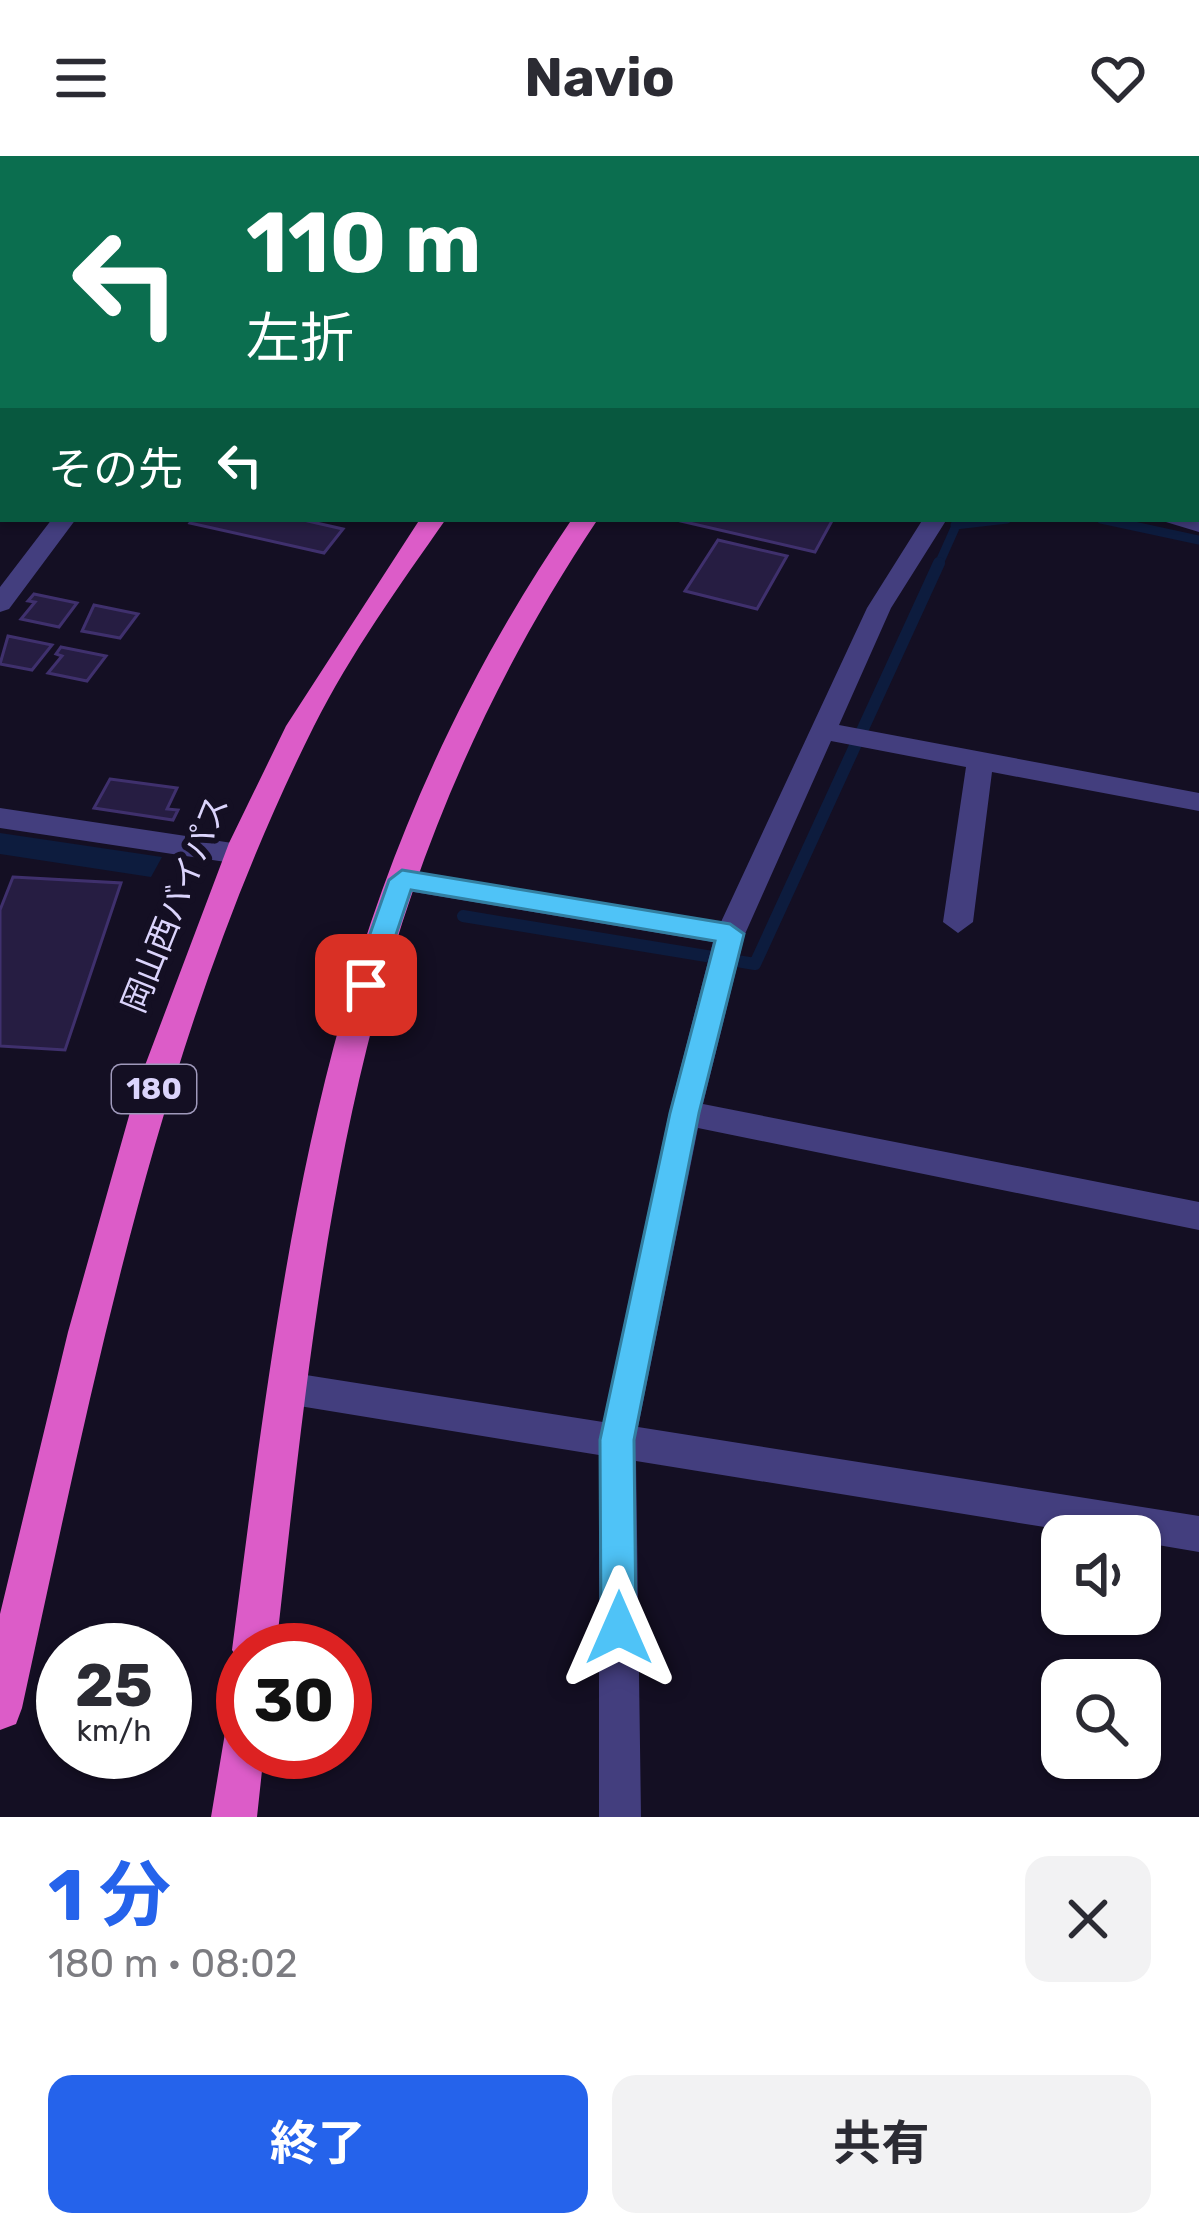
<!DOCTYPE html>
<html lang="ja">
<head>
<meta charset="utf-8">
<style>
  :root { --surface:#fff; --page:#f2f2f3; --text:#2b2b33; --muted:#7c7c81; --accent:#2563eb }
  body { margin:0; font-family:Rubik,"Noto Sans JP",sans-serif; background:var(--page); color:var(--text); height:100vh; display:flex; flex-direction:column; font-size:45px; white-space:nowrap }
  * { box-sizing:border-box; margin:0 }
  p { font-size:39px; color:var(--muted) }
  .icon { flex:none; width:66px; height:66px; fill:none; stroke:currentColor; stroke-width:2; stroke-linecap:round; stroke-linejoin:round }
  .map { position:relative; height:1661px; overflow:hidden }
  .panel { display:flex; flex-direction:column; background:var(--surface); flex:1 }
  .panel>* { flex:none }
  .guide { position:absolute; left:0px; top:0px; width:1200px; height:366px; box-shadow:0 3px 9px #0004; background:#0b6e4f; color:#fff; overflow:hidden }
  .fabs { position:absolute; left:1041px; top:1359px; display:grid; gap:24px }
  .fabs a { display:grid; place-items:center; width:120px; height:120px; border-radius:24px; background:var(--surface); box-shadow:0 3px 9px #0004; font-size:60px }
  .speed { position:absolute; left:36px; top:1467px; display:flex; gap:24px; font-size:60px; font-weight:700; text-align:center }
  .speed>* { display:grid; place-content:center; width:156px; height:156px; border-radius:50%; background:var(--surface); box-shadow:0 3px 9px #0004; line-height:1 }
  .speed small { font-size:30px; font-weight:400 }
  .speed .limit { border:18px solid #d22; background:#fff; color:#111 }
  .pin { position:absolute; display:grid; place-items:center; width:102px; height:102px; color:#fff; margin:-51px; border-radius:24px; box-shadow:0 6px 18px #0006 }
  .me { position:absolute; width:132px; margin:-66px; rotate:0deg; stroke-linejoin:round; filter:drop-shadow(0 0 9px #0008) }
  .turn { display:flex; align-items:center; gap:42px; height:252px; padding:0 48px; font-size:54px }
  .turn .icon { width:156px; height:156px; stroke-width:2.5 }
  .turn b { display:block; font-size:84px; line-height:102px }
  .then { display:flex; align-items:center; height:114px; padding:0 48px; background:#0003; gap:24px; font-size:45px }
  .round { display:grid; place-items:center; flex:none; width:126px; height:126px; border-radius:24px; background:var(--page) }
  .overview { display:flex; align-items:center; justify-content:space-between; height:204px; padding:0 48px }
  h1 { font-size:72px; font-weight:700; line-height:90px; color:var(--accent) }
  .button { display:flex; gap:24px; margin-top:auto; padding:24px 48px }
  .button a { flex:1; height:138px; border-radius:24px; background:var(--accent); color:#fff; font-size:48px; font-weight:700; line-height:138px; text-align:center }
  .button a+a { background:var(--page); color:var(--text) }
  header { display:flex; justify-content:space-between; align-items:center; height:156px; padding:0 48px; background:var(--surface); font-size:54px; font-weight:700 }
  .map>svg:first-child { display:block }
  .water { fill:#0d1c3e }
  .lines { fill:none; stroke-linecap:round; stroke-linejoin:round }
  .stream-far1 { stroke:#0d1c3e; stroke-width:9 }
  .stream { stroke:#0d1c3e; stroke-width:12 }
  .building { fill:#261d42; stroke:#3f306d; stroke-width:3 }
  .minor { fill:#433e7e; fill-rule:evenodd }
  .tertiary { fill:#433e7e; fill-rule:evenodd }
  .trunk { fill:#dc5cc8; fill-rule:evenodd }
  .route { fill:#4fc3f7; stroke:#337fa1; stroke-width:3 }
  .labels { text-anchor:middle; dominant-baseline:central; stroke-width:12; stroke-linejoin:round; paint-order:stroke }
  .shield { fill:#140f23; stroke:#9f99bb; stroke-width:3 }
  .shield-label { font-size:30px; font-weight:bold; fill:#dbd4fc }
  .street-label { font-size:33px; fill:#dbd4fc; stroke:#140f23 }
</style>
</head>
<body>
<header><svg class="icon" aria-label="menu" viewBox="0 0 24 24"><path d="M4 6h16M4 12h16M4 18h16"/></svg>Navio<svg class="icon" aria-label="heart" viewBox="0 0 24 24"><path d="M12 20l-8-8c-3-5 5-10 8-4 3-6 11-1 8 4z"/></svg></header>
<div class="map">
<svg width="1199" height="1661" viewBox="0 0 1199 1661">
  <rect width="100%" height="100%" fill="#140f23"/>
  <path class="water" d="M0,677L162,701L151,721L0,698Z"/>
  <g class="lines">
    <path class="stream-far1" d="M331,0L346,3
      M1101,363L1199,384
      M955,369L1007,363
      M938,410L959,363"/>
    <path class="stream" d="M463,760L755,808L939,407"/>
  </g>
  <path class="building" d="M193,363H299L343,373L324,397L190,367Z
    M672,363H833L815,396Z
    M718,384L787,400L757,453L685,435Z
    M34,438L77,447L59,471L21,463L35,446L28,445Z
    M94,449L138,458L120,482L82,475Z
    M8,480L52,489L32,514L0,508Z
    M61,491L106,500L87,525L48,517L62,500L56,498Z
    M110,623L177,632L167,653L178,654L173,664L94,652Z
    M13,721L121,727L65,894L0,890V754Z"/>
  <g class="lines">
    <path class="minor" d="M1197,67H1199V79H1197Z
      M0,81L3,82V94L0,93Z
      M0,262L3,263V277L0,276Z
      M1199,362V376L1156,363H1197Z
      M52,363H76L9,453L0,456V431Z
      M923,363H947L891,452L839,569L1199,637V655L992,616L973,766L958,777L943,766L966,611L831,585L745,778L703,948L1199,1046V1074L698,972L638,1271L1199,1360V1396L1140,1386V1380H1100L636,1305L641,1661H599V1299L287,1248L274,1243L269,1232L274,1221L287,1216L603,1266L669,957L713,786L402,734L388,724L402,714L721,766L867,452Z
      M0,652L239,688L253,698L239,708L0,672Z"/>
    <path class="tertiary" d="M262,0H293L295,3H264Z
      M1197,195H1199V207H1197Z"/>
    <path class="trunk" d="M729,0H750L727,3Z
      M844,0H865L842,3Z
      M420,363H446C399,430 351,497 314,570C160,878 95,1218 22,1552L16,1568L0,1574V1458L68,1176L138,928L229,687L286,570Z
      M572,363H598C354,728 323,1072 276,1494H243V1511L232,1494C287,1071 324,727 572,363Z
      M243,1559V1596H264L257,1661H211L227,1565Z"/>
  </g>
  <path class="route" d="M402,714L730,768L744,778L699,957L634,1284L636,1472L631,1485L619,1490L606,1485L601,1472L600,1284L670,957L715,785L411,734L379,829L366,839L356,836L352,829L389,724Z"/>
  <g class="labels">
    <rect class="shield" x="112" y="909" width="84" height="48" rx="9"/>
    <g class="shield-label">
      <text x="154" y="933">180</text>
    </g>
    <g class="street-label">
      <text transform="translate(175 748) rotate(-68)">岡山西バイパス</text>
    </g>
  </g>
</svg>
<div class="fabs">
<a><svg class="icon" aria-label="sound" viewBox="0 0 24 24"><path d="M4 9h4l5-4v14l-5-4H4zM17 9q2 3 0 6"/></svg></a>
<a><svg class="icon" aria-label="search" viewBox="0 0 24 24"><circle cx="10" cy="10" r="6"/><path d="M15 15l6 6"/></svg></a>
</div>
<div class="speed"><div>25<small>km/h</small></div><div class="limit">30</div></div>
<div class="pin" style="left:366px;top:829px;background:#d93025"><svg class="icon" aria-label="arrive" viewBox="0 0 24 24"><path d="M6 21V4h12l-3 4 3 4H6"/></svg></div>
<svg class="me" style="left:619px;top:1472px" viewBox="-20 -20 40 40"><path d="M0-17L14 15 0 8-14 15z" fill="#4fc3f7" stroke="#fff" stroke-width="4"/></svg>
<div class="guide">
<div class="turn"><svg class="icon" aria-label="left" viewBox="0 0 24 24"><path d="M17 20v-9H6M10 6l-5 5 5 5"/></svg><div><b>110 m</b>左折</div></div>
<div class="then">その先<svg class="icon" aria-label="left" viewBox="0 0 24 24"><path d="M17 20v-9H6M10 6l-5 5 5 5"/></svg></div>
</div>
</div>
<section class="panel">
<div class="overview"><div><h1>1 分</h1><p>180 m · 08:02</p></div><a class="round"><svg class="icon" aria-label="close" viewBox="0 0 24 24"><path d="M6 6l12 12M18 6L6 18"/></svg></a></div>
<div class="button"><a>終了</a><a>共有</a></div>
</section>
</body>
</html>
